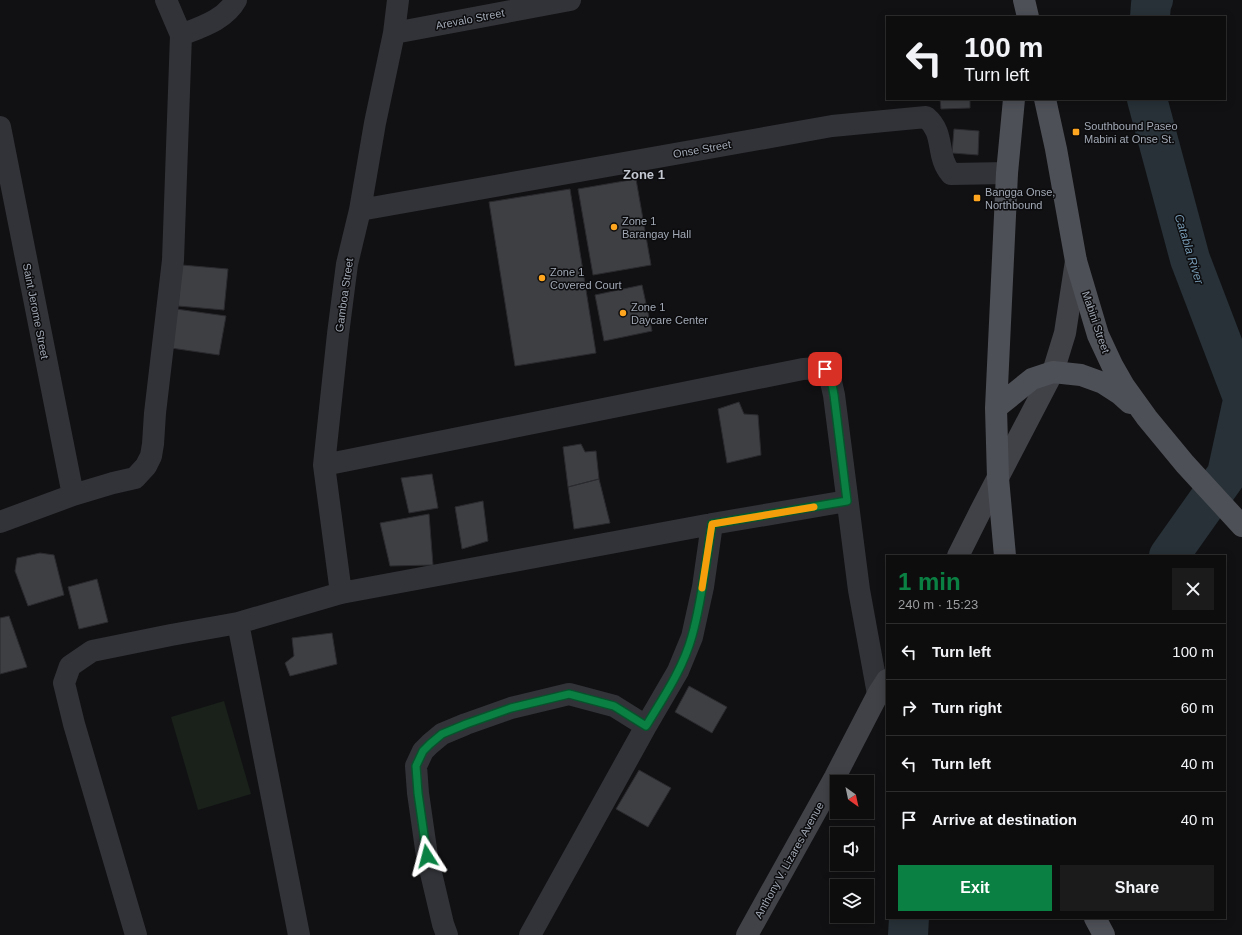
<!DOCTYPE html>
<html lang="en">
<head>
<meta charset="utf-8">
<style>
  :root { --surface:#0d0d0e; --page:#1b1b1c; --text:#f1f3f6; --muted:#9a9c9e; --line:#2d2d2e; --accent:#0b8043 }
  body { margin:0; font-family:Arial,sans-serif; background:var(--page); color:var(--text); height:100vh; display:flex; flex-direction:column; font-size:15px; white-space:nowrap }
  * { box-sizing:border-box; margin:0 }
  p { font-size:13px; color:var(--muted) }
  .icon { flex:none; width:22px; height:22px; fill:none; stroke:currentColor; stroke-width:2; stroke-linecap:round; stroke-linejoin:round }
  .map { position:relative; flex:1; overflow:hidden }
  .panel { position:absolute; left:886px; top:555px; width:340px; height:364px; display:flex; flex-direction:column; background:var(--surface); border-radius:0px; box-shadow:0 2px 10px #0003,0 0 0 1px var(--line) }
  .panel>* { flex:none }
  .top-card { position:absolute; left:886px; top:16px; width:340px; height:84px; border-radius:0px; box-shadow:0 2px 10px #0003,0 0 0 1px var(--line); background:#0d0d0e; color:var(--text); overflow:hidden }
  .needle { width:26px; rotate:147deg }
  .controls { position:absolute; left:830px; top:775px; display:grid; gap:8px }
  .controls a { display:grid; place-items:center; width:44px; height:44px; border-radius:0px; background:var(--surface); box-shadow:0 2px 10px #0003,0 0 0 1px var(--line); font-size:20px }
  .pin { position:absolute; display:grid; place-items:center; width:34px; height:34px; color:#fff; margin:-17px; border-radius:8px; box-shadow:0 2px 6px #0006 }
  .me { position:absolute; width:44px; margin:-22px; rotate:351deg; stroke-linejoin:round; filter:drop-shadow(0 0 3px #0008) }
  .turn { display:flex; align-items:center; gap:14px; height:84px; padding:0 12px; font-size:18px }
  .turn .icon { width:52px; height:52px; stroke-width:2.5 }
  .turn b { display:block; font-size:28px; line-height:34px }
  .round { display:grid; place-items:center; flex:none; width:42px; height:42px; border-radius:0px; background:var(--page) }
  .summary { display:flex; align-items:center; justify-content:space-between; height:68px; padding:0 12px }
  h1 { font-size:24px; font-weight:600; line-height:30px; color:var(--accent) }
  .action { display:flex; gap:8px; margin-top:auto; padding:8px 12px }
  .action a { flex:1; height:46px; border-radius:0px; background:var(--accent); color:#fff; font-size:16px; font-weight:600; line-height:46px; text-align:center }
  .action a+a { background:var(--page); color:var(--text) }
  ul { padding:0; list-style:none }
  li { display:flex; align-items:center; gap:12px; height:56px; padding:0 12px; border-top:1px solid var(--line) }
  li div { flex:1 }
  li b { display:block; font-size:15px }
  li em { font-style:normal }
  .map>svg:first-child { display:block }
  .green { fill:#19211a }
  .lines { fill:none; stroke-linecap:round; stroke-linejoin:round }
  .river { stroke:#273137; stroke-width:40 }
  .building { fill:#3d3f43; stroke:#2b2b2f }
  .minor { stroke:#323338; stroke-width:22 }
  .secondary { stroke:#404248; stroke-width:22 }
  .primary { stroke:#4e5057; stroke-width:22 }
  .route-casing { stroke:#07532c; stroke-width:10 }
  .route { stroke:#0b8043; stroke-width:7 }
  .slow { stroke:#f59e0b; stroke-width:7 }
  .poi-dot { fill:#fda51f; stroke:#0c0c0e; stroke-width:1.5 }
  .labels { text-anchor:middle; dominant-baseline:central; stroke-width:3; stroke-linejoin:round; paint-order:stroke }
  .street-label { font-size:11px; fill:#a2a9b5; stroke:#0c0c0e }
  .poi-label { font-size:11px; fill:#a2a9b5; stroke:#0c0c0e; text-anchor:start }
  .water-label { font-size:12px; font-style:italic; fill:#769ab3; stroke:#0c0c0e }
  .quarter-label { font-size:13px; font-weight:bold; fill:#c3c7d0; stroke:#0c0c0e }
</style>
</head>
<body>
<div class="map">
<svg width="1242" height="935" viewBox="0 0 1242 935">
  <rect width="100%" height="100%" fill="#111113"/>
  <path class="green" d="M224,701L251,794L198,810L171,717Z"/>
  <g class="lines">
    <path class="river" d="M1150,17L1151,4L1153,0
      M1147,99L1190,259L1242,395
      M1169,556L1227,474L1242,405
      M908,935L909,918"/>
  </g>
  <path class="building" d="M940,99H970V108L941,109Z
    M954,129L979,131L978,155L952,153Z
    M636,179L651,265L593,275L578,189Z
    M570,189L596,353L515,366L489,202Z
    M182,265L228,269L224,310L178,306Z
    M642,285L652,331L604,341L595,295Z
    M176,309L226,316L219,355L171,348Z
    M739,402L744,414L758,415L761,455L727,463L718,409Z
    M581,444L585,452L596,451L599,479L568,487L563,447Z
    M432,474L438,508L409,513L401,478Z
    M599,479L610,523L574,529L568,487Z
    M483,501L488,541L462,549L455,507Z
    M429,514L433,565L390,566L380,523Z
    M40,553L54,555L64,595L28,606L15,571L17,558Z
    M97,579L108,622L79,629L68,587Z
    M9,616L27,667L0,674V618Z
    M332,633L337,664L290,676L285,663L294,656L292,638Z
    M689,686L727,707L712,733L675,712Z
    M639,770L671,788L648,827L616,809Z"/>
  <g class="lines">
    <path class="minor" d="M394,33L570,0
      M181,35C201,27 225,20 236,0
      M0,127L73,495
      M360,210L832,126L926,117C946,134 935,155 951,174L1007,173
      M324,465L803,369L821,368L829,373L834,395L859,590L878,694
      M0,522L73,495L113,483L135,478L146,466L151,456L153,444L155,413L173,260L181,35L166,0
      M341,593L324,465L338,334L347,264L360,210L375,123L394,33L398,0
      M238,623L299,935
      M136,935L74,724L64,683L70,666L92,651L171,635L238,623L341,593L712,524L847,501
      M447,935L443,924L427,856L418,793L416,766L423,751L430,744L442,734L466,724L511,708L569,694L614,706L646,726
      M530,935L646,726L678,671L692,637L703,587L712,524"/>
    <path class="secondary" d="M958,556L980,512L1053,372L1065,333L1076,261
      M747,935L835,777L878,694L887,680"/>
    <path class="primary" d="M1024,0L1028,17
      M1045,99L1056,149L1076,261L1098,335L1112,365L1124,386L1147,418L1185,464L1242,526
      M996,408L1032,379L1053,372L1081,375L1103,383L1120,394L1130,403
      M1005,556L998,478L996,408L1007,173L1014,99
      M1095,918L1104,935"/>
  </g>
  <g class="lines">
    <g class="route-casing">
      <path id="route" d="M427,856L418,793L416,766L423,751L430,744L442,734L466,724L511,708L569,694L614,706L646,726C663,698 683,669 692,636C702,601 706,561 712,524L847,501L834,395C832,386 832,375 825,369"/>
    </g>
    <use href="#route" class="route"/>
    <path class="slow" d="M702,588L712,524L814,507"/>
  </g>
  <g class="poi-dot">
    <rect x="1072" y="128" width="8" height="8" rx="2"/>
    <rect x="973" y="194" width="8" height="8" rx="2"/>
    <circle cx="614" cy="227" r="4"/>
    <circle cx="542" cy="278" r="4"/>
    <circle cx="623" cy="313" r="4"/>
  </g>
  <g class="labels">
    <g class="street-label">
      <text transform="translate(470 19) rotate(-11)">Arevalo Street</text>
      <text transform="translate(702 149) rotate(-10)">Onse Street</text>
      <text transform="translate(344 295) rotate(-82)">Gamboa Street</text>
      <text transform="translate(36 311) rotate(79)">Saint Jerome Street</text>
      <text transform="translate(1096 322) rotate(71)">Mabini Street</text>
      <text transform="translate(789 860) rotate(-61)">Anthony V. Lizares Avenue</text>
    </g>
    <g class="poi-label">
      <text x="1084" y="126">Southbound Paseo<tspan x="1084" dy="13">Mabini at Onse St.</tspan></text>
      <text x="985" y="192">Bangga Onse,<tspan x="985" dy="13">Northbound</tspan></text>
      <text x="622" y="221">Zone 1<tspan x="622" dy="13">Barangay Hall</tspan></text>
      <text x="550" y="272">Zone 1<tspan x="550" dy="13">Covered Court</tspan></text>
      <text x="631" y="307">Zone 1<tspan x="631" dy="13">Daycare Center</tspan></text>
    </g>
    <g class="water-label">
      <text transform="translate(1189 249) rotate(73)">Catabla River</text>
    </g>
    <g class="quarter-label">
      <text x="644" y="174">Zone 1</text>
    </g>
  </g>
</svg>
<div class="controls">
<a><svg class="needle" viewBox="-14 -14 28 28"><path d="M0-13l5 13h-10z" fill="#e53935"/><path d="M0 13l5-13h-10z" fill="#9a9c9e"/></svg></a>
<a><svg class="icon" aria-label="sound" viewBox="0 0 24 24"><path d="M4 9h4l5-4v14l-5-4H4zM17 9q2 3 0 6"/></svg></a>
<a><svg class="icon" aria-label="layers" viewBox="0 0 24 24"><path d="M12 4l9 5-9 5-9-5zM3 14l9 5 9-5"/></svg></a>
</div>
<div class="pin" style="left:825px;top:369px;background:#d93025"><svg class="icon" aria-label="arrive" viewBox="0 0 24 24"><path d="M6 21V4h12l-3 4 3 4H6"/></svg></div>
<svg class="me" style="left:427px;top:856px" viewBox="-20 -20 40 40"><path d="M0-17L14 15 0 8-14 15z" fill="#0b8043" stroke="#fff" stroke-width="4"/></svg>
<div class="top-card">
<div class="turn"><svg class="icon" aria-label="left" viewBox="0 0 24 24"><path d="M17 20v-9H6M10 6l-5 5 5 5"/></svg><div><b>100 m</b>Turn left</div></div>
</div>
<section class="panel">
<div class="summary"><div><h1>1 min</h1><p>240 m · 15:23</p></div><a class="round"><svg class="icon" aria-label="close" viewBox="0 0 24 24"><path d="M6 6l12 12M18 6L6 18"/></svg></a></div>
<ul>
<li><svg class="icon" aria-label="left" viewBox="0 0 24 24"><path d="M17 20v-9H6M10 6l-5 5 5 5"/></svg><div><b>Turn left</b></div><em>100 m</em></li>
<li><svg class="icon" aria-label="right" viewBox="0 0 24 24"><path d="M7 20v-9h11M14 6l5 5-5 5"/></svg><div><b>Turn right</b></div><em>60 m</em></li>
<li><svg class="icon" aria-label="left" viewBox="0 0 24 24"><path d="M17 20v-9H6M10 6l-5 5 5 5"/></svg><div><b>Turn left</b></div><em>40 m</em></li>
<li><svg class="icon" aria-label="arrive" viewBox="0 0 24 24"><path d="M6 21V4h12l-3 4 3 4H6"/></svg><div><b>Arrive at destination</b></div><em>40 m</em></li>
</ul>
<div class="action"><a>Exit</a><a>Share</a></div>
</section>
</div>
</body>
</html>
